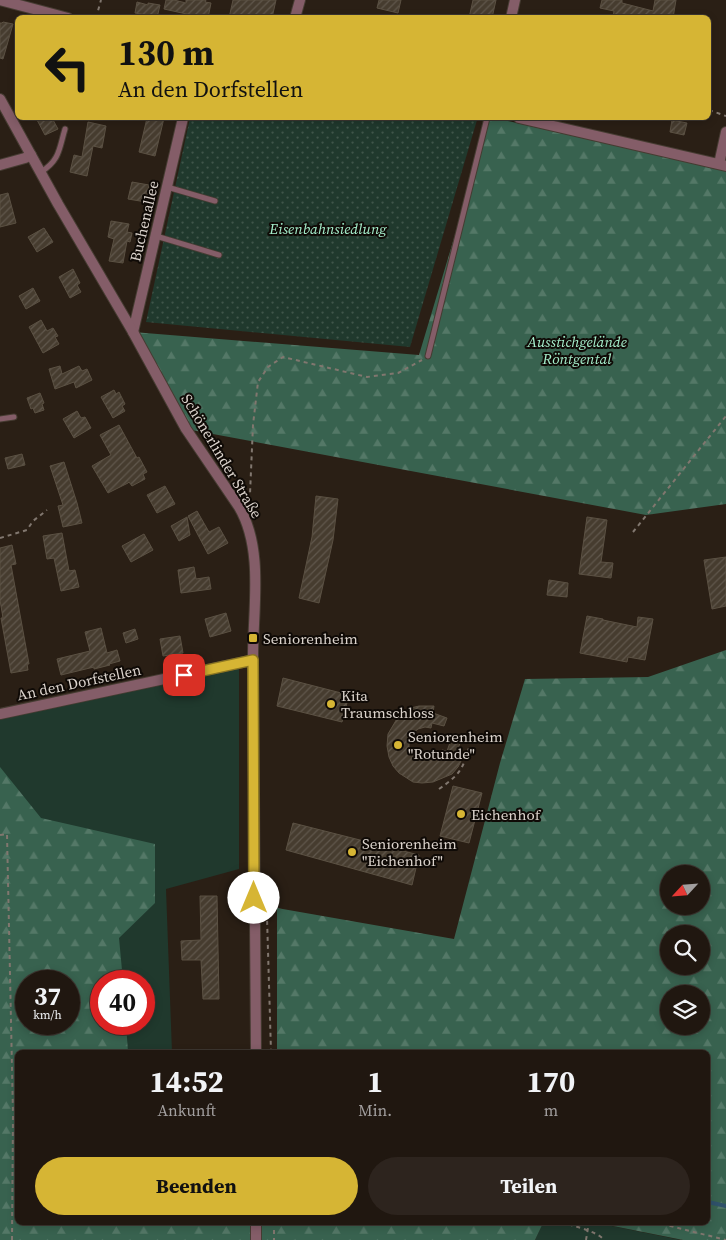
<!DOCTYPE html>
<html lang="de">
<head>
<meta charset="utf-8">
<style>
  :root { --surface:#201710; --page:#2d241e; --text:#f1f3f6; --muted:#a29f9f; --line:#3d3630; --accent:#d6b534 }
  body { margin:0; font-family:"Source Serif 4",serif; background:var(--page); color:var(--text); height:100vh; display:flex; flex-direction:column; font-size:19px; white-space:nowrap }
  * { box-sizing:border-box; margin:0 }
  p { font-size:16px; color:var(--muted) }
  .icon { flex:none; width:28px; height:28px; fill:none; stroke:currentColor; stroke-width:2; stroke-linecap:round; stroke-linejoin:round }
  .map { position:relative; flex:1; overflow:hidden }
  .details { position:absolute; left:15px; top:1050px; width:695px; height:175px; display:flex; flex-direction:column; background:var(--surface); border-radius:8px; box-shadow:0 2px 8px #0003,0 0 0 1px var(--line) }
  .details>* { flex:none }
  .guide { position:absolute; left:15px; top:15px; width:696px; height:105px; border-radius:8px; box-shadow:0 2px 8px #0003,0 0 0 1px var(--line); background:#d6b534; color:#111; overflow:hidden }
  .needle { width:32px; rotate:244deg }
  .controls { position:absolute; left:660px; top:865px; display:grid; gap:10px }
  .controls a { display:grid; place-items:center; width:50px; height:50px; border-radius:50%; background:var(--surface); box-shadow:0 2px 8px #0003,0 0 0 1px var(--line); font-size:25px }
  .speed { position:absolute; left:15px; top:970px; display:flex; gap:10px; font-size:25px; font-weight:700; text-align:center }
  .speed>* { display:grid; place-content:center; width:65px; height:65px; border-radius:50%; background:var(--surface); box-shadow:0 2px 8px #0003,0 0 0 1px var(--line); line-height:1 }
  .speed small { font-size:12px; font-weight:400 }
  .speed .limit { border:8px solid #d22; background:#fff; color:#111 }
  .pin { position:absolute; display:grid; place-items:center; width:42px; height:42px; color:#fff; margin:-21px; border-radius:10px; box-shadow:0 2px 8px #0006 }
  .me { position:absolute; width:55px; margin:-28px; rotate:0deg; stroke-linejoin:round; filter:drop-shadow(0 0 4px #0008) }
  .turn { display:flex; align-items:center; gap:18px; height:105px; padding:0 20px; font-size:22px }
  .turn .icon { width:65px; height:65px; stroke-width:2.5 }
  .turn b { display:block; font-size:35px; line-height:42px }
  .eta { display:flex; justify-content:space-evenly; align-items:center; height:85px; text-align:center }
  .eta b { font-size:30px; font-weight:700; line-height:35px }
  .action { display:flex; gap:10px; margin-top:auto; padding:10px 20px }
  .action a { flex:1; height:58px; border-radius:30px; background:var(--accent); color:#111; font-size:20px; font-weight:700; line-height:58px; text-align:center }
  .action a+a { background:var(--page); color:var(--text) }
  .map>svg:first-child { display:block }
  .green { fill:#20392d; fill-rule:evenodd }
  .forest { fill:url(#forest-firs); fill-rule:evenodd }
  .garden { fill:url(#garden-dots) }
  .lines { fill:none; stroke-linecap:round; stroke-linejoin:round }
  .stream { stroke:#2f516a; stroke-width:4 }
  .building { fill:url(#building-hatch); stroke:#5b5143 }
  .service-casing { stroke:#463c32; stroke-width:7 }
  .minor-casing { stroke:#463c32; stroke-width:12 }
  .tertiary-casing { stroke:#463c32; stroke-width:12 }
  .path { stroke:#81776f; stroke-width:2; stroke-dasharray:4 4; stroke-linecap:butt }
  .service { stroke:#845d68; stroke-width:5 }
  .minor { stroke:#845d68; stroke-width:10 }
  .tertiary { stroke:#845d68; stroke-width:10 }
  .route-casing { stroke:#8b7622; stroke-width:12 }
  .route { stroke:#d6b534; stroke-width:9 }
  .poi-dot { fill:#d6b534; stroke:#0f0a06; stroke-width:2 }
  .labels { text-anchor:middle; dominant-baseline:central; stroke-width:4; stroke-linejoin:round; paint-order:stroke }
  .street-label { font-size:15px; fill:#dbd3cc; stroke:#0f0a06 }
  .park-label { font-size:15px; font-style:italic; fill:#a5eecb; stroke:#0f0a06 }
  .poi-label { font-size:15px; fill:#dbd3cc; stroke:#0f0a06; text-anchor:start }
</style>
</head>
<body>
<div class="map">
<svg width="726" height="1240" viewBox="0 0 726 1240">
  <defs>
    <pattern id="forest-firs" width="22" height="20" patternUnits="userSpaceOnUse" patternTransform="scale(1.25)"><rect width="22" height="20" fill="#38624f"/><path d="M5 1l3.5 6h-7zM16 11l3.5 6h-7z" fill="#547867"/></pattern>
    <pattern id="garden-dots" width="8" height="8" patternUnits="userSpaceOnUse" patternTransform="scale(1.25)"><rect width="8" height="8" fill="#20392d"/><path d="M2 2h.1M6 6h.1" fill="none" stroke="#40554a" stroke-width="1.8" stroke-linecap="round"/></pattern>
    <pattern id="building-hatch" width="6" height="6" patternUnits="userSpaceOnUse" patternTransform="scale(1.25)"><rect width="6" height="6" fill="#463c2f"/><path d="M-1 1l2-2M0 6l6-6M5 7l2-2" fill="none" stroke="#60574c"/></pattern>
  </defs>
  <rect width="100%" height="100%" fill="#2a1f15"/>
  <path class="green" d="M239,663V869L166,889L172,1052L249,1050V1052H18V1222L0,1240V712ZM26,981H69V1024H26ZM101,981H144V1024H101Z
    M543,1222L597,1223L681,1240H535Z"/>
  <path class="forest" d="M490,118H495L726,171V504L646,515L186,429L133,332L419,355Z
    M726,650V1240H683L598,1223L708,1222V1052H277V908L454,939L500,763L525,679L648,677ZM669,874H701V906H669ZM669,934H701V966H669ZM669,994H701V1026H669Z
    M0,767L41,818L155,844V903L119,938L123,981H101V1024H126L128,1052H18V1222L543,1223L535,1240H0ZM26,981H69V1024H26Z"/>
  <path class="garden" d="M190,118H466L477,120L410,347L146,322Z"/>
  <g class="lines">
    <path class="stream" d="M708,1202L726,1206"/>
  </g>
  <path class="building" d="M166,0H174L186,3V0H206L205,2L211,3L208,18H190L191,15L164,9Z
    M233,0H276L272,18H229Z
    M379,0H401L398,13L377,8Z
    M473,0H496L492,18H469Z
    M602,0H622V3L653,11L655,0H676L673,18H613L614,11L600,8Z
    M137,2L148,5V3L160,5L157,18H145L146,15L135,13Z
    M3,22L13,24L3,59L0,58V23H2Z
    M36,118H52L58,129L45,135Z
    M147,118H164L155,156L139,152Z
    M672,120L687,123L684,135L670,132Z
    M88,122L106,126L102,148L93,146L87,176L70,172L74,155L82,157Z
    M132,182L149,185L146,202L128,199Z
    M8,193L16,223L0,227V195Z
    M111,221L129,224L127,232L132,233L130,242L127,241L123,263L109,261L114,239L108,237Z
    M44,228L53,242L37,252L28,237Z
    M73,269L80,283L77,285L81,292L70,298L59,277Z
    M33,288L40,301L26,309L19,296Z
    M41,320L47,331L53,328L58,336L55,337L59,344L43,353L29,327Z
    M60,366L62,374L79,366L82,371L87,369L92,380L76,388L74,382L55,389L49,369Z
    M114,390L116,394L119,392L125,404L122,406L125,411L113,418L101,397Z
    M40,393L44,403L42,404L44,410L35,413L33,408L31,409L27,398Z
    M77,411L81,418L85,417L91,428L74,438L63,419Z
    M119,425L137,458L139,457L147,472L143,474L145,479L132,486L129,482L128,483L108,493L92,466L111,455L100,435Z
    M22,454L25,465L8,469L5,458Z
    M64,462L77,503L82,523L63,527L58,506L63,505L50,466Z
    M165,486L175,504L157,513L147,495Z
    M316,496L338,499L333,540L319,603L299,598L312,537Z
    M197,511L209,532L219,527L228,543L208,554L188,516Z
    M187,517L190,535L179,541L171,526Z
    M587,517L607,520L601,562L613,563L611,578L579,574Z
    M62,533L69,571L75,570L79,587L61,591L54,558L47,559L43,536Z
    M144,534L153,550L131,562L122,546Z
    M12,545L16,564L11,565L29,664H27L28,670L11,673L1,618H3L0,600V548Z
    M726,557V606L712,609L704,560Z
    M194,567L196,579L209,577L211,589L181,593L178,570Z
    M549,580L568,583L567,597L547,595Z
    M226,613L231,631L210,637L205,619Z
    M587,616L603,619V620L637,627L638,617L653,619L645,660L628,657L627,662L580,653Z
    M101,628L107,653L117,650L120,661L109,664L110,665L94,669V667L61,675L57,659L90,651L85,632Z
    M135,629L138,639L126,643L123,633Z
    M180,636L183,653L163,656L160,639Z
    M283,678L349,695L342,722L277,706Z
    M419,706H434L433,713L447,718L444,726L432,723L431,728L425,727L418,729L413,733L409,742V747L414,756L418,760L424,761L433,760L439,756L442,750L447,751L451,740L460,743L456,755L463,757L458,767L452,774L433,782L422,783L413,782L399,773L393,766L389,757L387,746L388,734L398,717L411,708Z
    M453,786L482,793L469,843L440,836Z
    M293,823L419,855L412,885L286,850Z
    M200,896H217L219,999H203L201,960H182L181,941L201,940Z"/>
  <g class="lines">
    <g class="service-casing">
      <path id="service" d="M41,172C60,160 59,149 65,129
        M167,187L215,201
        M156,236L219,255
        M428,356L487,118
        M0,419L14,417"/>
    </g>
    <g class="minor-casing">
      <path id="minor" d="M0,0L68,18
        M295,18L300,0
        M511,18L515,0
        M519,118L726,166
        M719,164L726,132
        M0,165L25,158L31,155
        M133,332L183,118
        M0,714L253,660"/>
    </g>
    <g class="tertiary-casing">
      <path id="tertiary" d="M0,99L58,204L133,332L186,429L239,507C265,551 252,613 253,663C254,793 254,923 256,1052
        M256,1240V1222"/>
    </g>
    <path class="path" d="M96,18L101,0
      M383,18L388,16
      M709,110L726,116
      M248,500L250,494L253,425L258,382L268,367L283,357L367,377L398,373L422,360
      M633,532L726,416
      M0,538L27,530L33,521L47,510
      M439,789C459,775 462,771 469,748
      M0,835L7,834L13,1114H18
      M266,913L267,917L271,1052
      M274,1222V1240
      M561,1222C573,1226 597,1231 604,1240
      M654,1222L726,1240
      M12,1240L13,1114
      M586,1240L589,1222"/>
    <use href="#service" class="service"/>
    <use href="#minor" class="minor"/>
    <use href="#tertiary" class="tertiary"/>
  </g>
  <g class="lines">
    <g class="route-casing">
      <path id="route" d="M184,675L253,660L254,898"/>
    </g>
    <use href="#route" class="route"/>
  </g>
  <g class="poi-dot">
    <rect x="248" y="633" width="10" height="10" rx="2.5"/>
    <circle cx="331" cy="704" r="5"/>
    <circle cx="398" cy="745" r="5"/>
    <circle cx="461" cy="814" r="5"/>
    <circle cx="352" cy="852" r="5"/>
  </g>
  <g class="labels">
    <g class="street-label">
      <text transform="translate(144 221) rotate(-77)">Buchenallee</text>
      <text transform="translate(222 456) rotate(59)">Schönerlinder Straße</text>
      <text transform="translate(79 682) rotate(-12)">An den Dorfstellen</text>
    </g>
    <g class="park-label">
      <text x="328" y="228">Eisenbahnsiedlung</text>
      <text x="577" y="341">Ausstichgelände<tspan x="577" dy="17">Röntgental</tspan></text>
    </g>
    <g class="poi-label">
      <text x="263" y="638">Seniorenheim</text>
      <text x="341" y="695">Kita<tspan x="341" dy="17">Traumschloss</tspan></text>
      <text x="408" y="736">Seniorenheim<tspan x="408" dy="17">"Rotunde"</tspan></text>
      <text x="471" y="814">Eichenhof</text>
      <text x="362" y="843">Seniorenheim<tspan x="362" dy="17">"Eichenhof"</tspan></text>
    </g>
  </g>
</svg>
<div class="controls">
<a><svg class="needle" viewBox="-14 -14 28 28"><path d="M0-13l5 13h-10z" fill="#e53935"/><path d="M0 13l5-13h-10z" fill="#a29f9f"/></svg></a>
<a><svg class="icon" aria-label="search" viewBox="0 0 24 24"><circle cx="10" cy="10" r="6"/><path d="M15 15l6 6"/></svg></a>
<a><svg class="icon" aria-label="layers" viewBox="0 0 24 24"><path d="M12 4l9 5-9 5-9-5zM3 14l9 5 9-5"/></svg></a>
</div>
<div class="speed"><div>37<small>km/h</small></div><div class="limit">40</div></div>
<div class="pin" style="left:184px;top:675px;background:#d93025"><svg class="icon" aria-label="arrive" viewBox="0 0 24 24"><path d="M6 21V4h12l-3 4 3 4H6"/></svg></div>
<svg class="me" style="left:254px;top:898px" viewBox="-20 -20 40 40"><circle r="19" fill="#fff"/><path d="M0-13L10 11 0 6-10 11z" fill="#d6b534"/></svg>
<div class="guide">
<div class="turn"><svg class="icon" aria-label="left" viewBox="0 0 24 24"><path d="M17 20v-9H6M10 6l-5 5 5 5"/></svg><div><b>130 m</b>An den Dorfstellen</div></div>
</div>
<section class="details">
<div class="eta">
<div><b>14:52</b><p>Ankunft</p></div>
<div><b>1</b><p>Min.</p></div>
<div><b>170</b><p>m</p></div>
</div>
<div class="action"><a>Beenden</a><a>Teilen</a></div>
</section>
</div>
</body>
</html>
